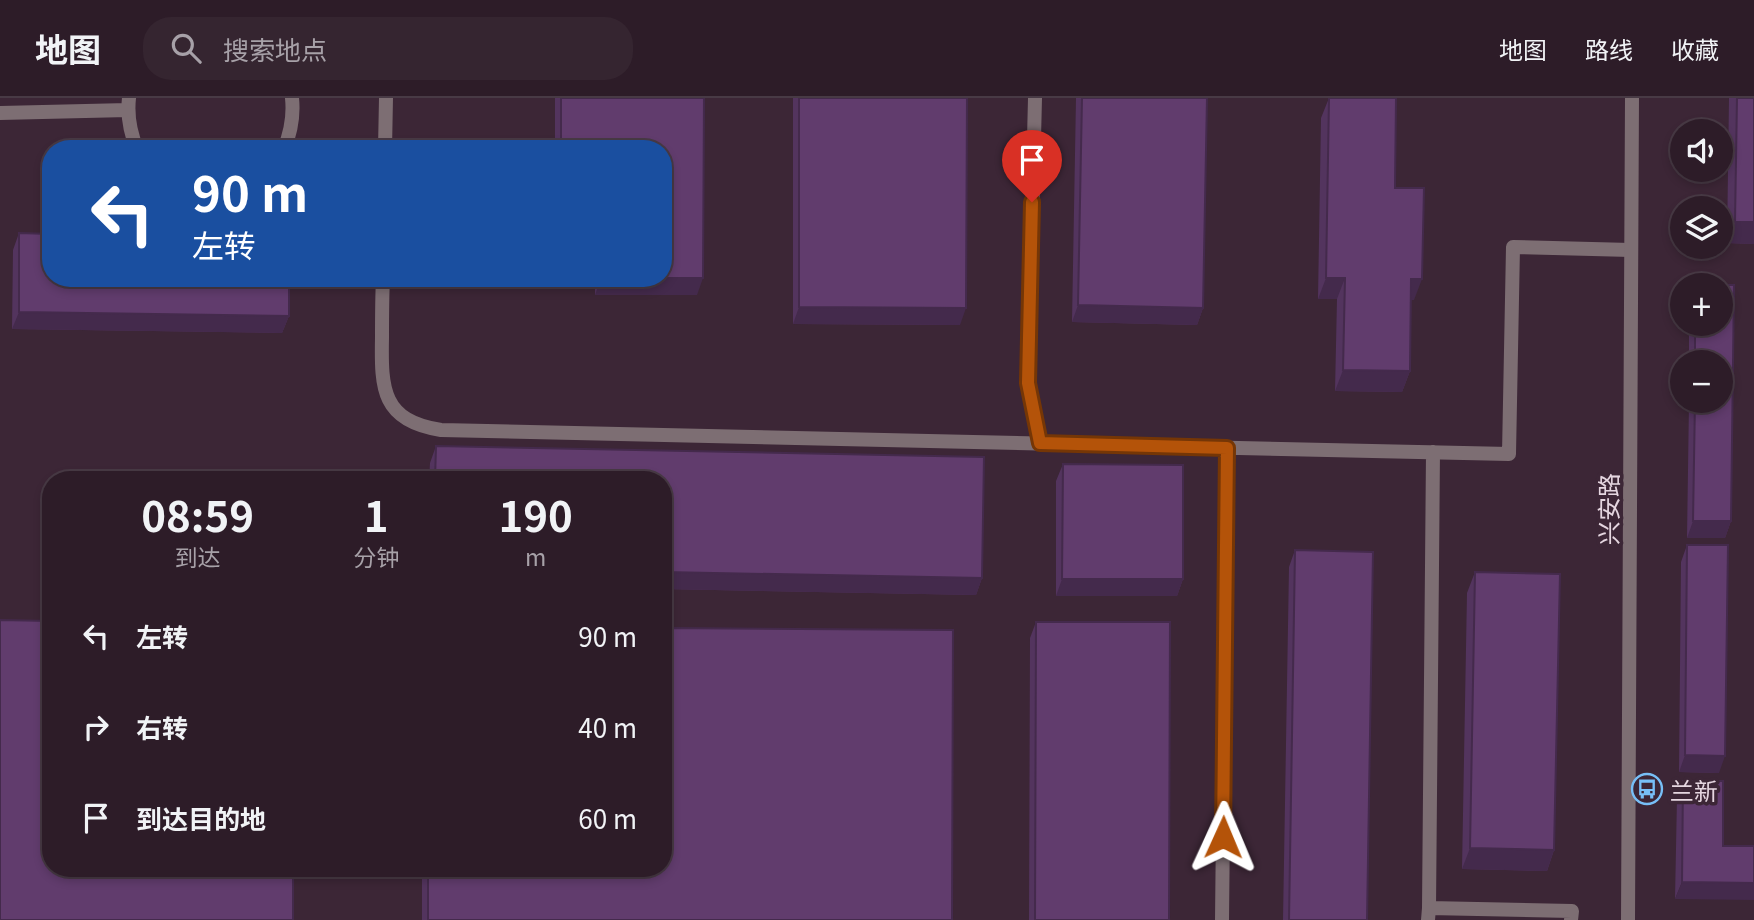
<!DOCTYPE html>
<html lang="zh">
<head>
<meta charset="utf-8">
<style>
  :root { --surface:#2d1c28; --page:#352530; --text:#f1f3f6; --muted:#a7a1a8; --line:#483a45 }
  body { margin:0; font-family:Georgia,"Noto Sans SC",serif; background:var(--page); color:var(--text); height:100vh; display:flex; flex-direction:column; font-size:26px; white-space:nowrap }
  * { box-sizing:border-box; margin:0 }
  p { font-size:23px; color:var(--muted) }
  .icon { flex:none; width:38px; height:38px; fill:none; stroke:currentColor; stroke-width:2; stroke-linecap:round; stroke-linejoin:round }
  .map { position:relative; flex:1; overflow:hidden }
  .panel { position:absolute; left:42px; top:373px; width:630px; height:406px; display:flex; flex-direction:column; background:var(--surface); border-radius:28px; box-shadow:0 4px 10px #0003,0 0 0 2px var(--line) }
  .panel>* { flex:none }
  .hud { position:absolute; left:42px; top:42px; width:630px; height:147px; border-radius:28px; box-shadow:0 4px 10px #0003,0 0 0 2px var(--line); background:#1a4fa0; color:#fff; overflow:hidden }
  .buttons { position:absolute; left:1670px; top:21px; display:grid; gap:14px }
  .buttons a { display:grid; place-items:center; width:63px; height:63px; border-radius:50%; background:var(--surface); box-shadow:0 4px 10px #0003,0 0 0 2px var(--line); font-size:35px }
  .pin { position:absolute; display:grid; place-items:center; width:60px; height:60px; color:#fff; margin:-72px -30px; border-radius:50% 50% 50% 0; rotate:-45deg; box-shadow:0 0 7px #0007 }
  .pin .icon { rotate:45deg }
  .me { position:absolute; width:77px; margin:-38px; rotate:1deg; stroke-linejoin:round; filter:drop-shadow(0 0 5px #0008) }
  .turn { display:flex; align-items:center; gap:24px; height:147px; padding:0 35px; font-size:32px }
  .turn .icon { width:91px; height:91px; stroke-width:2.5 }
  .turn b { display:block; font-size:49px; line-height:60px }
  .eta { display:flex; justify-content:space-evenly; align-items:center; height:119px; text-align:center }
  .eta b { font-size:42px; font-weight:700; line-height:49px }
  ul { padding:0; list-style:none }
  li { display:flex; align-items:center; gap:21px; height:91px; padding:0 35px }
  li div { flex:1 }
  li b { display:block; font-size:26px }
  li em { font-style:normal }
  header { display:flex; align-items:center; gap:42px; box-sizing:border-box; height:98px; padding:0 35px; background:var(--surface); border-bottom:2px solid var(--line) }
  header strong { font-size:33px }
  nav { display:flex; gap:38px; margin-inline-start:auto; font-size:24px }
  .search { width:490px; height:63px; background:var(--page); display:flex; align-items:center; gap:18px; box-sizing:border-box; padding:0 24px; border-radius:28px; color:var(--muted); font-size:26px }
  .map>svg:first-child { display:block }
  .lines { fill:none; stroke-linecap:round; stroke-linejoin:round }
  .service { stroke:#7d6e73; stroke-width:14 }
  .tertiary { stroke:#7d6e73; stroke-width:14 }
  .wall { fill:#53345e }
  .shaded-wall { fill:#442a4c }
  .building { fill:#613c6d; stroke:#442a4c; stroke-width:2 }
  .route-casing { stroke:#753606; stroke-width:18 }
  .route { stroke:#b45309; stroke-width:12 }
  .labels { text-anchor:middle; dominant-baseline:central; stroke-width:7; stroke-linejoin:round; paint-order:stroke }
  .street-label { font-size:24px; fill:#e5d6e0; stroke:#3c2636 }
  .poi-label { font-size:24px; fill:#e5d6e0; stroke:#3c2636; text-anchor:start }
</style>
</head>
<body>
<header>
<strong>地图</strong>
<div class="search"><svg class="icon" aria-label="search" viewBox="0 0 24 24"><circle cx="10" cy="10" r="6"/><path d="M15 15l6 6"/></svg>搜索地点</div>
<nav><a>地图</a><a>路线</a><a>收藏</a></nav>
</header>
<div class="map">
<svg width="1754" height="822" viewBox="0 0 1754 822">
  <rect width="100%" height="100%" fill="#3c2636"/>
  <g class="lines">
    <path class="service" d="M129,0C127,18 130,34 137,51
      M1035,0L1028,285L1040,345
      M0,15L128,12
      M284,51C291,34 294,19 292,0
      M385,51L386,0
      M383,180C382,200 382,220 382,240C381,291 382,323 441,332L1509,356L1513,149L1631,152
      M1429,810L1433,354
      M1222,822L1227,350
      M1428,822L1429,810L1572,813L1571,822"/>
    <path class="tertiary" d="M1628,822L1632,0"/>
  </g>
  <path class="wall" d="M555,0H704L697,197H595V180H663V51H555Z
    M793,0H967L960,227L793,226Z
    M1076,0H1207L1203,210L1197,227L1072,224Z
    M1329,0H1396L1395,90L1414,202H1411L1410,273L1402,294L1335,293L1337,201H1318L1321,20Z
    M1729,0H1754V146L1727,145Z
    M19,135L289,218L282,235L12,231L13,152Z
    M1689,226H1720L1731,423L1725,440H1687L1689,303H1720V264H1689Z
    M436,348L984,359L982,480L976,497L663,491V382H429L430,365Z
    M1063,366L1183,481L1177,498H1056V383Z
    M1687,447L1719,675L1679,674L1681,464Z
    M1295,452L1367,822H1283L1289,469Z
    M1475,474L1554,752L1547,773L1462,771L1467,495Z
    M1036,524L1169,822H1029L1030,540Z
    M1683,683H1723L1675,801L1677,699Z
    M422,770H663L952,822H422Z"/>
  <path class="shaded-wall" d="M1735,124H1754V146L1727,145Z
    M601,180H703L697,197H595Z
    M1326,180H1345L1337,201H1318Z
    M1411,181H1422L1414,202H1404Z
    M1078,207L1203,210L1197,227L1072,224Z
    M799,209L966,210L960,227L793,226Z
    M19,214L289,218L282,235L12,231Z
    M1343,272L1410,273L1402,294L1335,293Z
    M1693,423H1731L1725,440H1687Z
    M663,474L982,480L976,497L663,491Z
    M1062,481H1183L1177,498H1056Z
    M1685,657L1725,658L1719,675L1679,674Z
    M1470,750L1554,752L1547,773L1462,771Z
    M1682,784L1754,785V802L1675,801Z"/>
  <path class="building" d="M561,0H704L703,180H663V51H561Z
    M799,0H967L966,210L799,209Z
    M1082,0H1207L1203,210L1078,207Z
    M1329,0H1396L1395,90H1424L1422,181H1411L1410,273L1343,272L1345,180H1326Z
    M1737,0H1754V124H1735Z
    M19,135L51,136V180H289V218L19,214Z
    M1696,187H1734L1731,423H1693L1695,303H1720V264H1695V226H1720V187Z
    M436,348L984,359L982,480L663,474V382H435Z
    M1063,366L1183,367V481H1062Z
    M1687,447H1728L1725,658L1685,657Z
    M1295,452L1373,454L1367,822H1289Z
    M1475,474L1560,476L1554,752L1470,750Z
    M0,522L51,523V770H293V822H0Z
    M1036,524H1170L1169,822H1035Z
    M663,530L953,532L952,822H428V770H663Z
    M1683,683H1723V748H1754V785L1682,784Z"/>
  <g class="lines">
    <g class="route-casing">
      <path id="route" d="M1032,104L1028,285L1040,345L1227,350L1223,739"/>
    </g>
    <use href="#route" class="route"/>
  </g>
  <defs>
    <g id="bus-ring" transform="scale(1.575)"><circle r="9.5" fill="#3c2636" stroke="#77bff7" stroke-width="1.5"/><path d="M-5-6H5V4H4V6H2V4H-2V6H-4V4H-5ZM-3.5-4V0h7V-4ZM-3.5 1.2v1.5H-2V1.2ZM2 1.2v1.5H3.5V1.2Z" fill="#77bff7"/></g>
  </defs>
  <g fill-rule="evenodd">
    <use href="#bus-ring" x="1647" y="691"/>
  </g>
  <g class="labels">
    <g class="street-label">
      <text transform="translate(1607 411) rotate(-90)">兴安路</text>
    </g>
    <g class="poi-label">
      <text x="1670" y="691">兰新</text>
    </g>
  </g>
</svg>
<div class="buttons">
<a><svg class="icon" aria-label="sound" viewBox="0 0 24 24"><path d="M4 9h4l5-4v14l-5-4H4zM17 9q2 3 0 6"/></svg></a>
<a><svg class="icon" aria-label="layers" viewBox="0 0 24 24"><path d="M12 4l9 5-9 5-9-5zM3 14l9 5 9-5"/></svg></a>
<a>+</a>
<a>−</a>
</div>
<div class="pin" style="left:1032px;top:104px;background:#d93025"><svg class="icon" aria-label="arrive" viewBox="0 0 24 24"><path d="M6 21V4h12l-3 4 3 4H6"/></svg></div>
<svg class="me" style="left:1223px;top:739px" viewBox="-20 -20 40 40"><path d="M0-17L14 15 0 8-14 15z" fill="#b45309" stroke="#fff" stroke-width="4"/></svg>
<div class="hud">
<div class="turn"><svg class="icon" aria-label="left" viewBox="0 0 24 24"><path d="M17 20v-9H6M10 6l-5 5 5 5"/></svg><div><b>90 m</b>左转</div></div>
</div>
<section class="panel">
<div class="eta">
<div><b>08:59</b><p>到达</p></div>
<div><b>1</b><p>分钟</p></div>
<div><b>190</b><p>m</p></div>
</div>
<ul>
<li><svg class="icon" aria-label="left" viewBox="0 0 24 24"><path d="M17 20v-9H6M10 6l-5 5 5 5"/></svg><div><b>左转</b></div><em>90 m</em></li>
<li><svg class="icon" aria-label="right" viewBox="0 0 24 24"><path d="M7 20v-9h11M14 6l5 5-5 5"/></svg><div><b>右转</b></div><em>40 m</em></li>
<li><svg class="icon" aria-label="arrive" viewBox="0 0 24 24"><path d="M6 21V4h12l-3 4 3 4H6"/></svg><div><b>到达目的地</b></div><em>60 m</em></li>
</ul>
</section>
</div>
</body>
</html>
